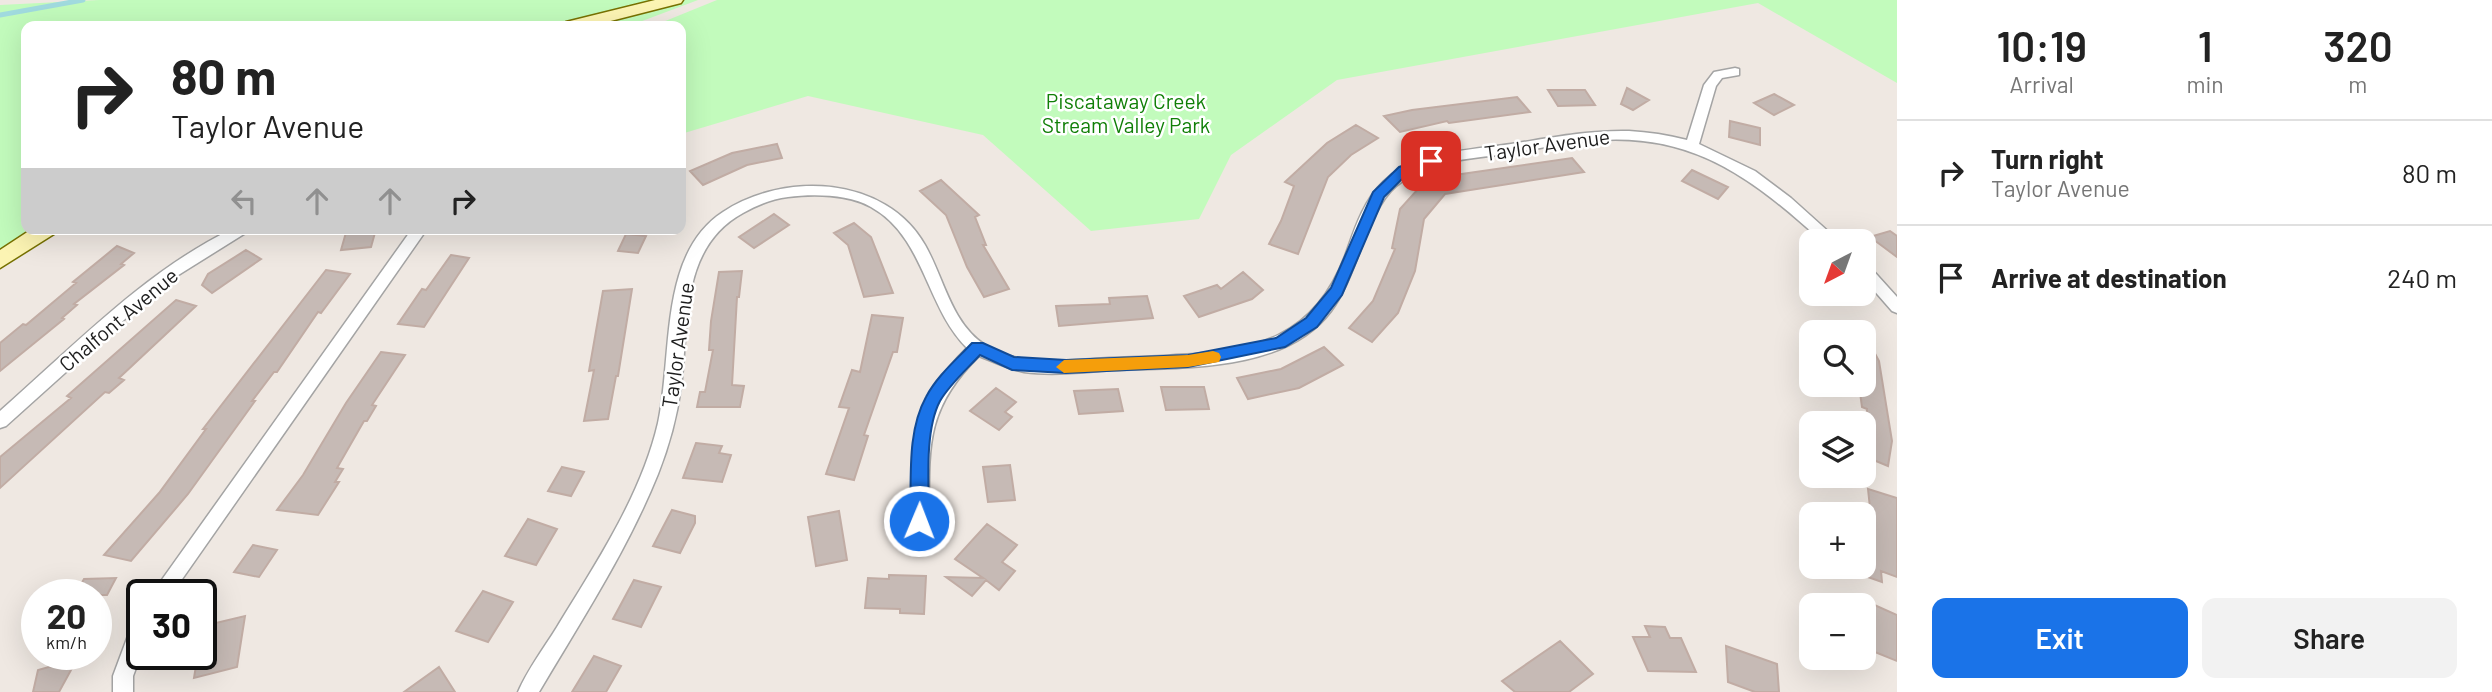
<!DOCTYPE html>
<html lang="en">
<head>
<meta charset="utf-8">
<style>
  :root { --surface:#fff; --page:#f2f2f2; --text:#222; --muted:#767676; --line:#e0e0e0; --accent:#1a73e8 }
  body { margin:0; font-family:Barlow,sans-serif; background:var(--page); color:var(--text); height:100vh; display:flex; flex-direction:column; font-size:26px; white-space:nowrap }
  * { box-sizing:border-box; margin:0 }
  p { font-size:23px; color:var(--muted) }
  .icon { flex:none; width:38px; height:38px; fill:none; stroke:currentColor; stroke-width:2; stroke-linecap:round; stroke-linejoin:round }
  .map { position:relative; flex:1; overflow:hidden }
  .drawer { display:flex; flex-direction:column; background:var(--surface); width:595px }
  .drawer>* { flex:none }
  .top-card { position:absolute; left:21px; top:21px; width:665px; height:214px; border-radius:14px; box-shadow:0 7px 28px #0002; background:#fff; color:var(--text); overflow:hidden }
  .needle { width:46px; rotate:221deg }
  .controls { position:absolute; left:1799px; top:229px; display:grid; gap:14px }
  .controls a { display:grid; place-items:center; width:77px; height:77px; border-radius:14px; background:var(--surface); box-shadow:0 7px 28px #0002; font-size:35px }
  .speed { position:absolute; left:21px; top:579px; display:flex; gap:14px; font-size:35px; font-weight:700; text-align:center }
  .speed>* { display:grid; place-content:center; width:91px; height:91px; border-radius:50%; background:var(--surface); box-shadow:0 7px 28px #0002; line-height:1 }
  .speed small { font-size:18px; font-weight:400 }
  .speed .limit { border:4px solid #111; border-radius:10px; background:#fff; color:#111 }
  .pin { position:absolute; display:grid; place-items:center; width:60px; height:60px; color:#fff; margin:-30px; border-radius:14px; box-shadow:0 4px 10px #0006 }
  .me { position:absolute; width:77px; margin:-38px; rotate:1deg; stroke-linejoin:round; filter:drop-shadow(0 0 5px #0008) }
  .turn { display:flex; align-items:center; gap:24px; height:147px; padding:0 35px; font-size:32px }
  .turn .icon { width:91px; height:91px; stroke-width:2.5 }
  .turn b { display:block; font-size:49px; line-height:60px }
  .lanes { display:flex; align-items:center; height:66px; padding:0 35px; background:#0003; justify-content:center; gap:35px; direction:ltr }
  .lanes .off { opacity:.35 }
  .eta { display:flex; justify-content:space-evenly; align-items:center; height:119px; text-align:center }
  .eta b { font-size:42px; font-weight:600; line-height:49px }
  .primary-button { display:flex; gap:14px; margin-top:auto; padding:14px 35px }
  .primary-button a { flex:1; height:80px; border-radius:14px; background:var(--accent); color:#fff; font-size:28px; font-weight:600; line-height:80px; text-align:center }
  .primary-button a+a { background:var(--page); color:var(--text) }
  ul { padding:0; list-style:none }
  li { display:flex; align-items:center; gap:21px; height:105px; padding:0 35px; border-top:2px solid var(--line) }
  li div { flex:1 }
  li b { display:block; font-size:26px }
  li em { font-style:normal }
  main { display:flex; flex:1; min-height:0 }
  .map>svg:first-child { display:block }
  .park { fill:#c2fbbc }
  .lines { fill:none; stroke-linecap:round; stroke-linejoin:round }
  .stream { stroke:#a0dade; stroke-width:5 }
  .building { fill:#c6bab5; stroke:#c1aca4; stroke-width:2 }
  .minor-casing { stroke:#a4a4a4; stroke-width:3 }
  .secondary-casing { stroke:#777100; stroke-width:3 }
  .minor { fill:#fff; fill-rule:evenodd }
  .secondary { fill:#fcf4b3; fill-rule:evenodd }
  .route { fill:#1a73e8; stroke:#114b97; stroke-width:2 }
  .slow { fill:#f59e0b }
  .labels { text-anchor:middle; dominant-baseline:central; stroke-width:5; stroke-linejoin:round; paint-order:stroke }
  .park-label { font-size:21px; fill:#107f07; stroke:#fff }
  .street-label { font-size:21px; fill:#1d1d1d; stroke:#fff }
</style>
</head>
<body>
<main>
<div class="map">
<svg width="1897" height="692" viewBox="0 0 1897 692">
  <rect width="100%" height="100%" fill="#efe8e2"/>
  <path class="park" d="M99,0H698L629,26H26V229H34L0,253V5Z
    M717,0H1897V83L1758,3L1337,80L1231,155L1199,219L1091,231L983,135L808,96L681,134V26H653Z"/>
  <g class="lines">
    <path class="stream" d="M0,15L83,0"/>
  </g>
  <path class="building" d="M1627,88L1649,100L1633,110L1621,104Z
    M1548,90H1585L1595,105L1558,106Z
    M1774,94L1794,105L1774,115L1754,103Z
    M1517,97L1530,112L1449,123L1447,121L1400,132L1384,116L1412,110Z
    M1730,121L1760,128V145L1729,137Z
    M1356,125L1378,138L1351,155L1328,177L1298,254L1269,244L1281,221L1294,186L1285,182L1327,143Z
    M777,144L782,158L747,165L703,185L690,171L732,153Z
    M1572,158L1584,172L1445,194L1424,219L1415,271L1398,313L1372,342L1349,328L1373,301L1395,249L1392,248L1400,209L1419,188L1423,190L1434,178Z
    M1692,170L1728,187L1718,199L1682,181Z
    M941,180L979,215L975,217L986,245H983L1009,289L984,297L967,267L946,215L920,191Z
    M774,214L789,225L754,248L739,237Z
    M854,223L871,237L893,293L864,297L848,245L834,233Z
    M347,229H376L371,247L341,250Z
    M1890,231L1897,236V257L1870,237Z
    M626,234L646,236L638,253L618,251Z
    M117,246L134,253L121,264L124,265L74,304L77,305L62,318L64,319L0,371V343L23,324L26,325L76,283L73,282Z
    M246,250L261,259L212,293L202,285L208,274Z
    M451,255L469,258L424,327L398,324L422,289L426,290Z
    M326,270L350,274L321,313L318,312L277,372H274L252,401H255L188,494L131,561L104,555L159,493L206,429H203Z
    M742,271L739,297H737L732,385L744,386L740,407H697L700,392H705L713,350H709L711,321L719,272Z
    M1243,272L1263,290L1252,299L1199,317L1184,296L1217,285L1221,289Z
    M632,289L618,376H616L608,419L584,421L594,370L589,371L603,291Z
    M1147,296L1153,318L1059,326L1056,306L1110,304L1109,298Z
    M176,300L196,306L119,378L124,380L109,393L105,392L0,488V457L71,398L67,396Z
    M872,315L903,318L897,352H893L864,435L868,436L854,480L826,474L849,408L839,407L852,370L860,372Z
    M1864,333L1879,361L1892,441L1888,466L1864,456L1867,409L1862,407L1859,385H1864Z
    M1324,347L1343,365L1299,388L1248,399L1237,378L1281,369Z
    M381,352L405,355L372,405L376,406L367,421H364L337,468L343,469L335,482H339L318,515L277,510L303,475L346,403Z
    M1161,387H1204L1209,409L1166,410Z
    M996,388L1016,402L1005,412L1012,417L999,430L970,411Z
    M1118,389L1123,411L1079,414L1074,391Z
    M696,443L722,446L719,453L731,455L722,482L683,478Z
    M1010,465L1015,500L988,502L983,467Z
    M562,467L584,472L571,496L548,491Z
    M1868,489L1897,498V577L1881,571L1882,582L1865,576L1864,514L1871,517Z
    M672,510L695,516V523L680,553L653,546Z
    M839,511L847,560L816,566L808,517Z
    M528,519L557,529L536,565L505,556Z
    M987,524L1017,545L1002,562L1015,571L999,590L986,580L972,596L946,577L983,578L955,559Z
    M253,545L277,550L259,577L234,572Z
    M889,575L926,576L924,614L900,613V609L865,608L868,578L889,579Z
    M116,578L107,595H75L84,579Z
    M634,580L661,587L641,627L613,619Z
    M483,591L513,602L488,642L456,631Z
    M1870,603L1897,615V661L1875,652V642L1868,639Z
    M245,616L237,667L194,678L198,654H201L203,626Z
    M1645,626L1665,627L1670,638H1681L1696,672L1648,671L1633,637H1650Z
    M1560,641L1593,674L1569,692H1515L1502,681Z
    M1726,646L1777,664L1779,692H1755L1728,682Z
    M594,656L621,666L606,692H572Z
    M77,659L59,692H33L38,670Z
    M439,667L455,692H404Z"/>
  <g class="lines">
    <g class="minor-casing">
      <path id="minor" d="M1735,68L1739,69V75L1722,78L1716,86L1699,144L1755,171L1791,198L1840,242H1823C1755,181 1697,134 1600,140C1568,142 1537,149 1506,154C1468,159 1427,160 1396,186C1367,210 1357,277 1331,311C1285,373 1182,367 1113,370C1084,372 1053,376 1024,372C1008,369 994,362 979,356C924,410 929,449 929,521L926,527L920,529L914,527L911,521C912,446 909,404 967,348C925,306 925,237 871,207C848,194 813,194 788,197C772,199 757,205 743,213C679,248 689,325 681,387C677,417 669,446 658,474C627,551 581,621 539,692H518C528,669 544,648 557,627C596,563 641,496 658,423C673,356 658,254 723,212C785,171 886,176 925,245C944,278 951,323 985,345C1021,368 1068,360 1109,358C1131,357 1154,357 1176,355C1256,351 1314,338 1345,256C1354,231 1363,201 1383,182C1395,170 1412,162 1427,158C1454,150 1484,148 1511,144C1550,138 1589,130 1629,131C1648,132 1668,135 1687,140L1704,85L1714,72Z
        M232,229H252L164,284L6,426L0,428V411C73,347 144,272 232,229Z
        M412,229H427L171,595H151Z
        M1864,265L1869,266L1897,297V313L1892,311L1864,279Z
        M142,616V652L133,676V692H113V676L132,625L135,619Z"/>
    </g>
    <g class="secondary-casing">
      <path id="secondary" d="M655,0H683L681,3L591,26H564L566,22Z
        M32,229H57L54,234L0,268V250Z"/>
    </g>
    <use href="#minor" class="minor"/>
    <use href="#secondary" class="secondary"/>
  </g>
  <path class="route" d="M1431,157L1435,158V164L1408,173L1384,197L1342,295L1317,327L1285,347L1188,367L1066,373L1012,370L980,355C966,370 950,384 940,401C924,431 929,487 929,521L926,527L919,529L913,527L910,521C912,482 906,433 926,397C937,376 956,360 972,343H983L1014,357L1066,360L1188,355L1276,338L1306,318L1331,288L1373,192L1399,167Z"/>
  <path class="slow" d="M1213,351L1219,353L1221,357L1219,362L1188,367L1064,373L1056,367L1064,360L1188,355Z"/>
  <g class="labels">
    <g class="park-label">
      <text x="1126" y="100">Piscataway Creek<tspan x="1126" dy="24">Stream Valley Park</tspan></text>
    </g>
    <g class="street-label">
      <text transform="translate(1547 144) rotate(-8)">Taylor Avenue</text>
      <text transform="translate(118 319) rotate(-40)">Chalfont Avenue</text>
      <text transform="translate(677 345) rotate(-82)">Taylor Avenue</text>
    </g>
  </g>
</svg>
<div class="controls">
<a><svg class="needle" viewBox="-14 -14 28 28"><path d="M0-13l5 13h-10z" fill="#e53935"/><path d="M0 13l5-13h-10z" fill="#767676"/></svg></a>
<a><svg class="icon" aria-label="search" viewBox="0 0 24 24"><circle cx="10" cy="10" r="6"/><path d="M15 15l6 6"/></svg></a>
<a><svg class="icon" aria-label="layers" viewBox="0 0 24 24"><path d="M12 4l9 5-9 5-9-5zM3 14l9 5 9-5"/></svg></a>
<a>+</a>
<a>−</a>
</div>
<div class="speed"><div>20<small>km/h</small></div><div class="limit">30</div></div>
<div class="pin" style="left:1431px;top:161px;background:#d93025"><svg class="icon" aria-label="arrive" viewBox="0 0 24 24"><path d="M6 21V4h12l-3 4 3 4H6"/></svg></div>
<svg class="me" style="left:919px;top:521px" viewBox="-20 -20 40 40"><circle r="17" fill="#1a73e8" stroke="#fff" stroke-width="3"/><path d="M0-11L8 9 0 5-8 9z" fill="#fff"/></svg>
<div class="top-card">
<div class="turn"><svg class="icon" aria-label="right" viewBox="0 0 24 24"><path d="M7 20v-9h11M14 6l5 5-5 5"/></svg><div><b>80 m</b>Taylor Avenue</div></div>
<div class="lanes"><svg class="icon off" aria-label="left" viewBox="0 0 24 24"><path d="M17 20v-9H6M10 6l-5 5 5 5"/></svg><svg class="icon off" aria-label="ahead" viewBox="0 0 24 24"><path d="M12 20V5M6 11l6-6 6 6"/></svg><svg class="icon off" aria-label="ahead" viewBox="0 0 24 24"><path d="M12 20V5M6 11l6-6 6 6"/></svg><svg class="icon" aria-label="right" viewBox="0 0 24 24"><path d="M7 20v-9h11M14 6l5 5-5 5"/></svg></div>
</div>
</div>
<section class="drawer">
<div class="eta">
<div><b>10:19</b><p>Arrival</p></div>
<div><b>1</b><p>min</p></div>
<div><b>320</b><p>m</p></div>
</div>
<ul>
<li><svg class="icon" aria-label="right" viewBox="0 0 24 24"><path d="M7 20v-9h11M14 6l5 5-5 5"/></svg><div><b>Turn right</b><p>Taylor Avenue</p></div><em>80 m</em></li>
<li><svg class="icon" aria-label="arrive" viewBox="0 0 24 24"><path d="M6 21V4h12l-3 4 3 4H6"/></svg><div><b>Arrive at destination</b></div><em>240 m</em></li>
</ul>
<div class="primary-button"><a>Exit</a><a>Share</a></div>
</section>
</main>
</body>
</html>
